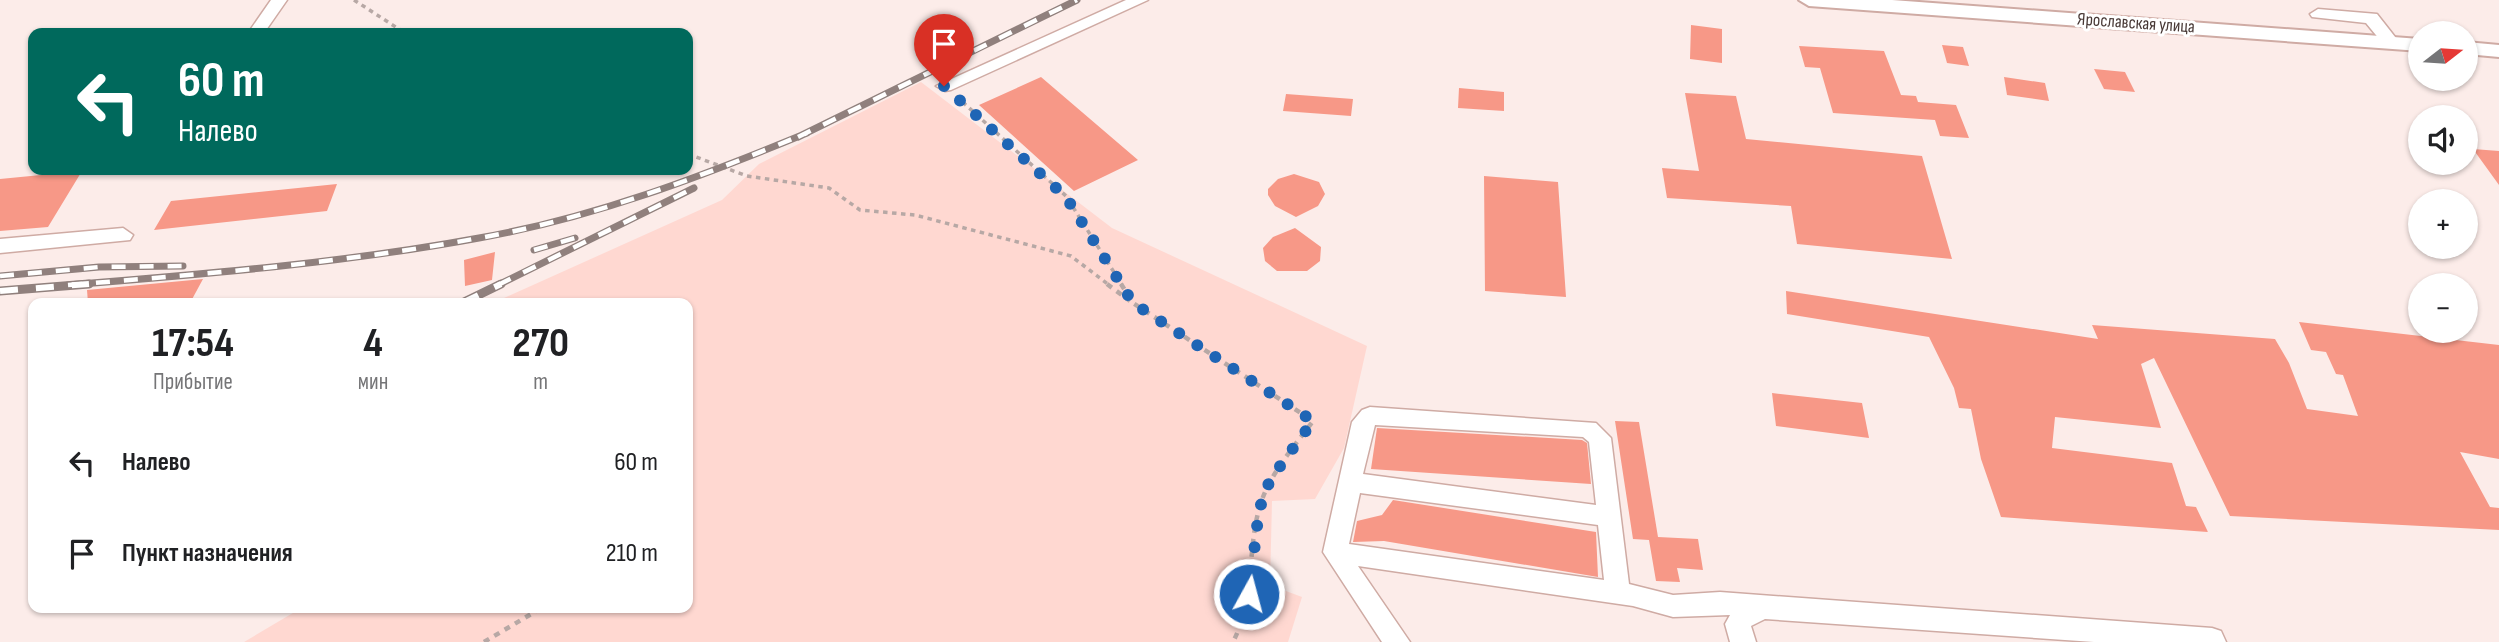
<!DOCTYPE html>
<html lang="ru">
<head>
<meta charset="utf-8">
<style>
  :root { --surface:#fff; --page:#f2f2f2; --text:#202124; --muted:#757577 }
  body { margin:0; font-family:"Sofia Sans Condensed",sans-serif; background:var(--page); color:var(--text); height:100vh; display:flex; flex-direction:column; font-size:26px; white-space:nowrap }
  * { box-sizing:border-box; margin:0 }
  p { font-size:23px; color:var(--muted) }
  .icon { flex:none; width:38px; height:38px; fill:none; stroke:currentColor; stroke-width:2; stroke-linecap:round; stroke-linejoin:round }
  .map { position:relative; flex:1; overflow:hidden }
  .side { position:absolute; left:28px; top:298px; width:665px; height:315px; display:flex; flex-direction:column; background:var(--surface); border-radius:14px; box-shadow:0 2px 5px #0004 }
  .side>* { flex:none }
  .banner { position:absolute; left:28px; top:28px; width:665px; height:147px; border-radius:14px; box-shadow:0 2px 5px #0004; background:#00695c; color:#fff; overflow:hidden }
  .needle { width:46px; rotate:73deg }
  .controls { position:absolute; left:2408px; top:21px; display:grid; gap:14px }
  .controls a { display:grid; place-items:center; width:70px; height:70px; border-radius:50%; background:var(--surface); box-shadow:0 2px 5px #0004; font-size:35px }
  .pin { position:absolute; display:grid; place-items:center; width:60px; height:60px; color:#fff; margin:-72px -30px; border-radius:50% 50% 50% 0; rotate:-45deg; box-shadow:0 0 7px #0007 }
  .pin .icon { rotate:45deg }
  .me { position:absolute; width:77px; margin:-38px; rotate:7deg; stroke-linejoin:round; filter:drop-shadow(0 0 5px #0008) }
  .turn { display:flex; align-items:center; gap:24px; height:147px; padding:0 35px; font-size:32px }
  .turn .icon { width:91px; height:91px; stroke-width:2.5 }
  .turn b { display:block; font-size:49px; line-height:60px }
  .eta { display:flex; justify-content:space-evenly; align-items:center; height:119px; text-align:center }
  .eta b { font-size:42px; font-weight:700; line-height:49px }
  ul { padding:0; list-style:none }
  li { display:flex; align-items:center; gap:21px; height:91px; padding:0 35px }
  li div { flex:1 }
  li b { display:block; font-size:26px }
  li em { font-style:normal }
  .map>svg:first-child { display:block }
  .green { fill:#ffd8d1 }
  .building { fill:#f79887 }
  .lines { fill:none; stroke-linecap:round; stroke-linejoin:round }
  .minor-casing { stroke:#cfaba4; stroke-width:3 }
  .major-casing { stroke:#cfaba4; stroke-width:4 }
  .path-far1 { stroke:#b7a8a5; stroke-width:3.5; stroke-dasharray:4.5 4.5; stroke-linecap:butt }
  .path { stroke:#b7a8a5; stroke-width:4.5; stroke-dasharray:6 6; stroke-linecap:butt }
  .minor { fill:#fff; fill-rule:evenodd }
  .major { fill:#fff; fill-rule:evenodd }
  .rail-far1-casing { stroke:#90807d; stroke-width:7 }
  .rail-casing { stroke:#90807d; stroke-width:9 }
  .rail-far1 { stroke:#fff; stroke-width:4.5; stroke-dasharray:14; stroke-linecap:butt }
  .rail { stroke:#fff; stroke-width:6; stroke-dasharray:18; stroke-linecap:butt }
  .route { stroke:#1f65b5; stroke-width:12; stroke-dasharray:0 21.6 }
  .labels { text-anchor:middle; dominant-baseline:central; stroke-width:6; stroke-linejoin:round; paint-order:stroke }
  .far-street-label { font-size:18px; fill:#473835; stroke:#fff }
</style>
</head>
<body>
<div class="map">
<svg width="2499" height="642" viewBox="0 0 2499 642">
  <rect width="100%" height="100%" fill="#fcece9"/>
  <path class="green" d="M921,82L1112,228L1367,346L1344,448L1315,499L1272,501L1270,585L1302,597L1288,642H244L303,607H688V303H493L722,200L759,164Z"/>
  <path class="building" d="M1691,25L1722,29V63L1690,59Z
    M1942,45L1963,47L1969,66L1947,63Z
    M1799,46L1884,51L1901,95L1916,96L1918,102L1956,105L1969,138L1940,136L1935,120L1833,113L1820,68L1805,67Z
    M2094,69L2125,72L2135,92L2104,89Z
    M1041,77L1138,160L1074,191L979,105Z
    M2004,77L2045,83L2049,101L2007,95Z
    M1459,88L1504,92V111L1458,108Z
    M1685,93L1736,96L1746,139L1922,156L1952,259L1797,244L1791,206L1667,198L1662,168L1699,171Z
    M1286,94L1353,99L1351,116L1283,111Z
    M2473,149L2499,151V185Z
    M82,171L48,227L0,231V179Z
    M1294,174L1319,182L1325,194L1318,206L1296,217L1275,206L1268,195V189L1278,179Z
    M1484,176L1558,182L1566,297L1485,291Z
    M337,184L327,211L154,230L171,201Z
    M1295,228L1321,247L1320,261L1307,271H1277L1265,261L1263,248L1273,237Z
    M495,252L492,280L465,286L464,260Z
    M203,279L190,303H88L87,290Z
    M1786,291L2098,339L2092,325L2275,339L2289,363L2307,409L2358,416L2343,375L2336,374L2326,352L2311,350L2299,322L2499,345V459L2460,452L2490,507L2499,508V530L2230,516L2154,358L2141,364L2161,428L2055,417L2052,448L2172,463L2186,506L2196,507L2208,532L2001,517L1981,459L1971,409L1959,408L1954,388L1929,337L1787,314Z
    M1772,393L1862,403L1869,438L1776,426Z
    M1615,421L1639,422L1658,537L1698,539L1703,570L1677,568L1680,582L1656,581L1649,540L1633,539Z
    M1377,428L1582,440L1587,443L1591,484L1371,469Z
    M1393,500L1596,532L1598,577L1384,541L1353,542L1357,521L1382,515Z"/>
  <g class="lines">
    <g class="minor-casing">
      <path id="minor" d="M271,0H287L264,33H248Z
        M1126,0H1148L951,90L945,91L936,86Z
        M2318,9L2377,14L2399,42L2397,46H2385L2366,23L2312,17L2310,14Z
        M123,228L133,235L130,240L0,253V239Z
        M1370,407L1596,423L1611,438L1629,584L1673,595L1720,592L2212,628L2221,631L2226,642H2094L1765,619L1751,626L1756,642H1730L1725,624L1730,615L1673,617L1633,606L1358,566L1410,642H1382L1323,552L1352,422L1362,410ZM1375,425L1583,437L1589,442L1596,505L1363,474ZM1360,493L1598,525L1604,580L1349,544Z"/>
    </g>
    <g class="major-casing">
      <path id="major" d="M1799,0H1892L2420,39V51L1809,6Z
        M2466,42L2499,45V57L2466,54Z"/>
    </g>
    <path class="path-far1" d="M354,0L405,33
      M2424,29L2464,32
      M956,96L1066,196L1122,285
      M688,154L747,176L829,188L860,210L915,215L1071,256L1109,285"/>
    <path class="path" d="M1107,284L1130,301
      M1121,284L1133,303L1313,421C1293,448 1268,476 1259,509C1247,554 1255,599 1233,642
      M484,642L543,607"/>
    <use href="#minor" class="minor"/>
    <use href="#major" class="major"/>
    <g class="rail-far1-casing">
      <path id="rail-far1" d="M798,137L1077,0
        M534,250L575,238
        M0,276L99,267L183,266
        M68,285C206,274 343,263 479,238C593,218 700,177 807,133
        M498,285L694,188"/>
    </g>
    <g class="rail-casing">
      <path id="rail" d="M0,291L89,284
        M462,303L501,284"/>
    </g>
    <use href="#rail-far1" class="rail-far1"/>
    <use href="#rail" class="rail"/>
  </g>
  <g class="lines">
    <path class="route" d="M944,86L1066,197L1133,303L1313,421L1270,480L1259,510L1249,594"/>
  </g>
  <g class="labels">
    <g class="far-street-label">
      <text transform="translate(2136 23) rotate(4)">Ярославская улица</text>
    </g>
  </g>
</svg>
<div class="controls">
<a><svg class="needle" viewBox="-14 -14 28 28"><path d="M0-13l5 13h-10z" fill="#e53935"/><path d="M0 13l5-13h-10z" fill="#757577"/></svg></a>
<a><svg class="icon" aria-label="sound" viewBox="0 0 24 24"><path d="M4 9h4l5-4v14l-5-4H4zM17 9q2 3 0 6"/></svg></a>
<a>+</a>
<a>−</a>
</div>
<div class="pin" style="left:944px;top:86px;background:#d93025"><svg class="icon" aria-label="arrive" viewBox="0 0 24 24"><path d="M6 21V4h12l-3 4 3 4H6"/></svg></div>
<svg class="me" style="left:1249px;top:594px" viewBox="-20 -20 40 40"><circle r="17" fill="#1f65b5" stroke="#fff" stroke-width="3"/><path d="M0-11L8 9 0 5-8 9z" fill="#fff"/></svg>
<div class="banner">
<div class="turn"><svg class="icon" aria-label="left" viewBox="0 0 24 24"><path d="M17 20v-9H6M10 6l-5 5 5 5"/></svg><div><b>60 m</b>Налево</div></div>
</div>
<section class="side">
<div class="eta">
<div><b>17:54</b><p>Прибытие</p></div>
<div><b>4</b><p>мин</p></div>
<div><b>270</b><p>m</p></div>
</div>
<ul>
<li><svg class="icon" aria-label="left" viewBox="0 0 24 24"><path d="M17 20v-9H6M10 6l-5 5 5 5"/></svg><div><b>Налево</b></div><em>60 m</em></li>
<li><svg class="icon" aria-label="arrive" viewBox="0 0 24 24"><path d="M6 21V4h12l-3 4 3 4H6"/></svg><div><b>Пункт назначения</b></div><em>210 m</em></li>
</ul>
</section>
</div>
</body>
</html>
